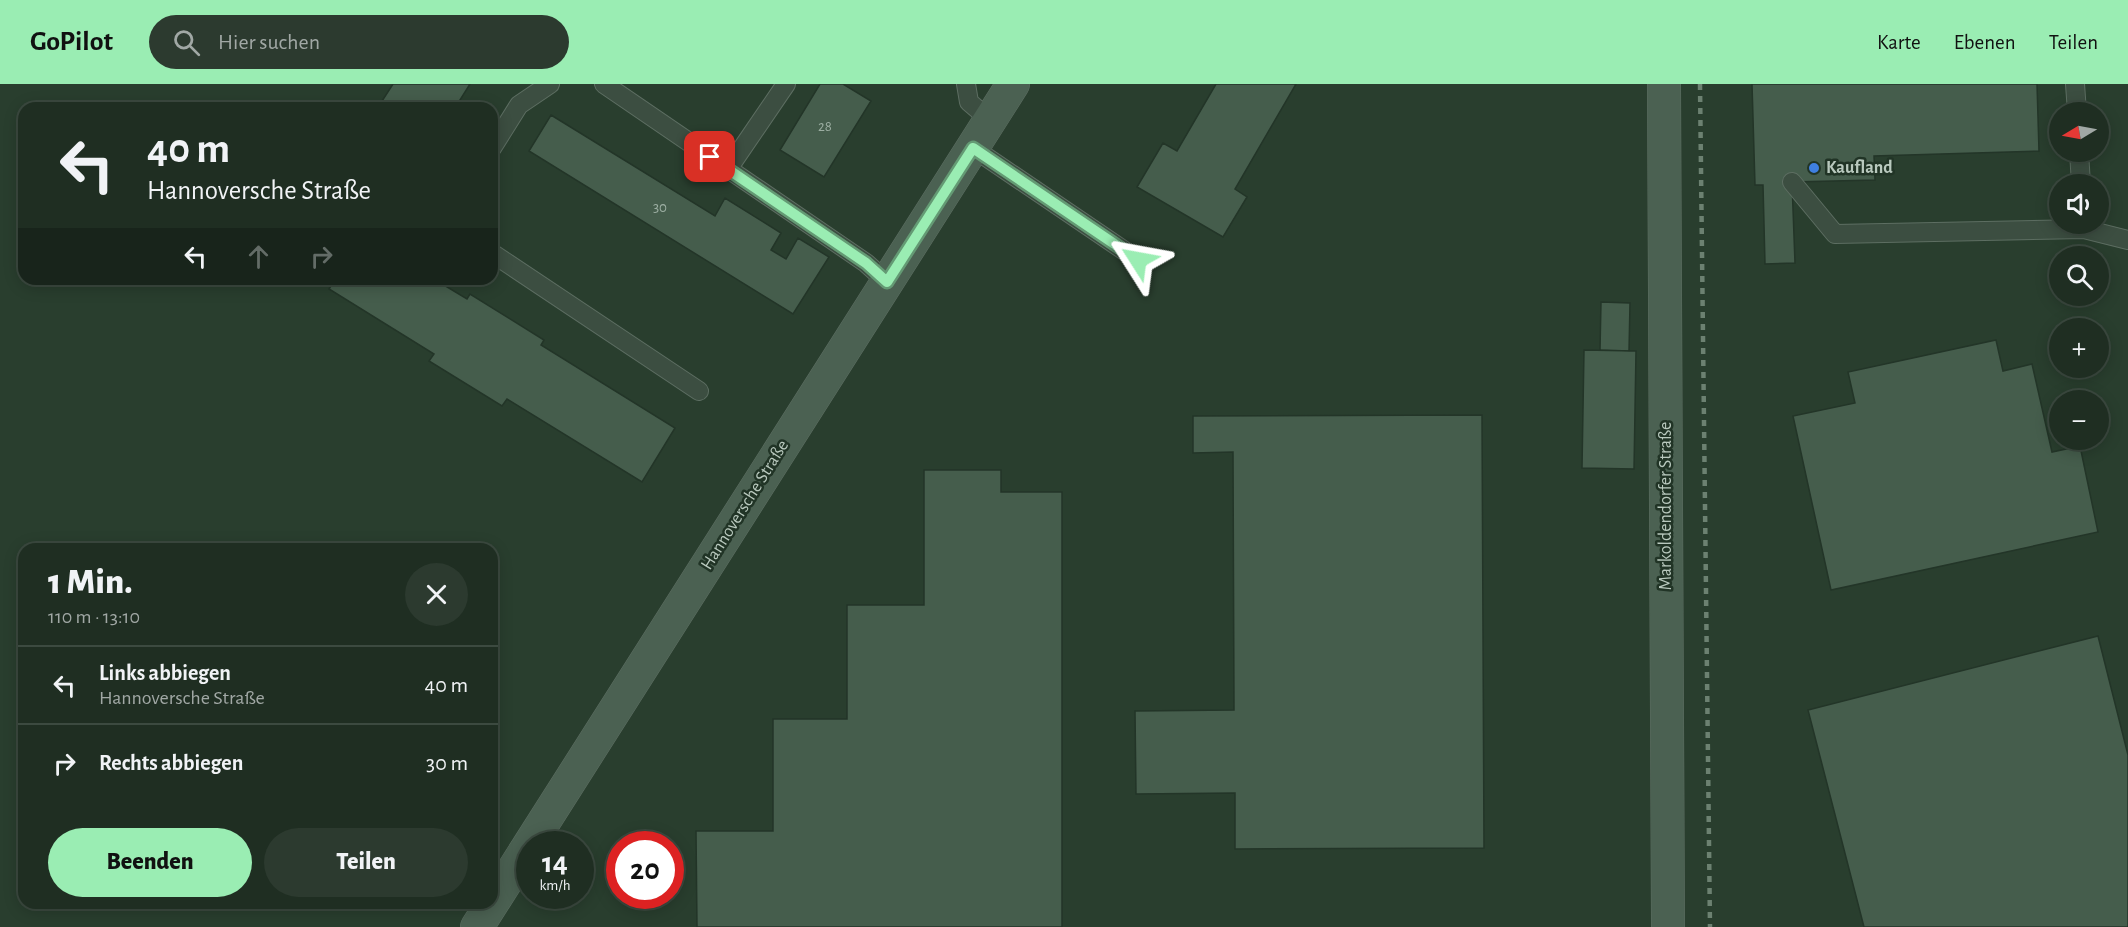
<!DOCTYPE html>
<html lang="de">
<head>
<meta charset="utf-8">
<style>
  :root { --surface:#1f2e22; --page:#2c3a2f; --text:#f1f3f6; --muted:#a1a8a5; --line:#3c4a40; --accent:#9aedb3 }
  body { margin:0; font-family:"Alegreya Sans",sans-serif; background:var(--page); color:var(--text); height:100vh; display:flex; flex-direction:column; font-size:22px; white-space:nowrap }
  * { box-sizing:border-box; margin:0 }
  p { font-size:20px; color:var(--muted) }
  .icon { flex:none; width:33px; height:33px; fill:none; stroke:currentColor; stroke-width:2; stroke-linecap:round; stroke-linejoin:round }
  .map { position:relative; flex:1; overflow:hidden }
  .drawer { position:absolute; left:18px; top:459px; width:480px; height:366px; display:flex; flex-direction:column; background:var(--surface); border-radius:18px; box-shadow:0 3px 15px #0003,0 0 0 2px var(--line) }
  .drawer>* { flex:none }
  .hud { position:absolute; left:18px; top:18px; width:480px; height:183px; border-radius:18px; box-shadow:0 3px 15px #0003,0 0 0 2px var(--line); background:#1f2e22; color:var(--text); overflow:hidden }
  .needle { width:39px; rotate:260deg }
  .tools { position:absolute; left:2049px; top:18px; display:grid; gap:12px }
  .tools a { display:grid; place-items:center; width:60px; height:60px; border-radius:50%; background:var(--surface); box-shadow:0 3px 15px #0003,0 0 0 2px var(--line); font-size:30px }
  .speed { position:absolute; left:516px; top:747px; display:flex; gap:12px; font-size:30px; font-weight:700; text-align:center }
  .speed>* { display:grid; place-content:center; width:78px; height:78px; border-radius:50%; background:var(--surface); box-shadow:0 3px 15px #0003,0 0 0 2px var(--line); line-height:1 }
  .speed small { font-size:15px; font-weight:400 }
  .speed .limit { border:9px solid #d22; background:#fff; color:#111 }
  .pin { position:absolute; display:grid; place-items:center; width:51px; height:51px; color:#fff; margin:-26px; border-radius:12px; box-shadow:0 3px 9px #0006 }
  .me { position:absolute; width:66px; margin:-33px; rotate:304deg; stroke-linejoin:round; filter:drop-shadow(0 0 4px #0008) }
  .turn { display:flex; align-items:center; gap:21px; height:126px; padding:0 30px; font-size:27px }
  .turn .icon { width:78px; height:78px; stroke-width:2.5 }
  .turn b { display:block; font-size:42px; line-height:51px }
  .lanes { display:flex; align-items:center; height:57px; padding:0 30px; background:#0003; justify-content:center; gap:30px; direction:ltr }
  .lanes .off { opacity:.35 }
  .round { display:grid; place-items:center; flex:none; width:63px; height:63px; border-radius:32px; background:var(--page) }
  .headline { display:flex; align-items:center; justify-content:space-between; height:102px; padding:0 30px }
  h1 { font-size:36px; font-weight:800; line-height:45px }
  .action { display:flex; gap:12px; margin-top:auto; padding:12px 30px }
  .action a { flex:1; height:69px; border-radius:36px; background:var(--accent); color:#111; font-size:24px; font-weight:800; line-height:69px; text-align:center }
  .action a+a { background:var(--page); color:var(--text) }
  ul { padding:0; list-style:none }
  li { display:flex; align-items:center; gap:18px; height:78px; padding:0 30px; border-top:2px solid var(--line) }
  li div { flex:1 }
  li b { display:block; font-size:22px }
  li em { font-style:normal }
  header { display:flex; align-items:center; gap:36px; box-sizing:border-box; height:84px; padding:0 30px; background:var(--accent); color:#111 }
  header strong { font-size:28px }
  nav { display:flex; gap:33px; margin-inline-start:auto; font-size:21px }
  .search { width:420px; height:54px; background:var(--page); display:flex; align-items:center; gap:15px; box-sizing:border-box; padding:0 21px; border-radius:33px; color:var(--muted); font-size:22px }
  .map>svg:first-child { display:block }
  .building { fill:#455d4c; stroke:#233528; stroke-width:1.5 }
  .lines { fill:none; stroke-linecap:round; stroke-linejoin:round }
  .service-casing { stroke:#5d6e62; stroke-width:20 }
  .secondary-casing { stroke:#5d6e62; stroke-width:34 }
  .service { stroke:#3c4e41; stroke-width:18 }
  .secondary { stroke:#4b6152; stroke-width:33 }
  .rail { stroke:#6c8171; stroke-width:4.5; stroke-dasharray:6 6; stroke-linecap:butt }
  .route-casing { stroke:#649a74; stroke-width:15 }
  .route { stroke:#9aedb3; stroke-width:10 }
  .shop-dot { fill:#3f7fe0; stroke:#213426; stroke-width:2 }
  .labels { text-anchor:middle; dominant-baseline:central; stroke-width:5; stroke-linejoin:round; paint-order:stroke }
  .number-label { font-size:15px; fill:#9caea2 }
  .poi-label { font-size:18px; font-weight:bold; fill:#b9c9be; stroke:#213426; text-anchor:start }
  .street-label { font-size:18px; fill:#b9c9be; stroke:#213426 }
</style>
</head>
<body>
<header>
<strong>GoPilot</strong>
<div class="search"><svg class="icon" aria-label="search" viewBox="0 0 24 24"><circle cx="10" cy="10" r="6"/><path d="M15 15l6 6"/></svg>Hier suchen</div>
<nav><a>Karte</a><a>Ebenen</a><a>Teilen</a></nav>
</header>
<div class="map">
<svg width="2128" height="843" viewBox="0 0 2128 843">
  <rect width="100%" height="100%" fill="#293e2e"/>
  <path class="building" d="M393,0H470L455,24H394L382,17Z
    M820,0H843L871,17L824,93L780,66Z
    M1216,0H1296L1235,105L1247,113L1223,153L1137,103L1163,59L1177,67Z
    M1752,0H2037L2039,67L1874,72L1875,96L1792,98L1795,179L1765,180L1763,101H1755Z
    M551,31L715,132L725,114L781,149L771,166L786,175L798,154L829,173L793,230L529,67Z
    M335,195H434L467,215L470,210L544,256L541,261L675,344L642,398L507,315L502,322L429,277L434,270L329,205Z
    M1601,218L1630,219L1629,267L1600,266Z
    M1996,256L2003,287L2032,280L2052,368L2080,362L2098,448L1831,506L1793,332L1855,319L1848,288Z
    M1584,266L1636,267L1634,385L1582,384Z
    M1482,331L1484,764L1235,765V709L1136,710L1135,627L1234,626L1233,368L1193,369V332Z
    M924,386H1001V408H1062V843H697L696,747H773V635H847V521H924Z
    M2098,552L2128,671V843H1864L1808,626Z"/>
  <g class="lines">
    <g class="service-casing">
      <path id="service" d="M604,0L866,179L887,198
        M966,0L969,18L990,36
        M2075,0L2077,28
        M492,64L519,21L550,0
        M973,64L1138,176
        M2079,68L2081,100
        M728,85L786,0
        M1792,98L1835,150L2084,145
        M2084,140V145L2128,156
        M492,169L699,307"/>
    </g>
    <g class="secondary-casing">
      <path id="secondary" d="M1664,0L1668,843
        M477,843L1013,0"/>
    </g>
    <use href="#service" class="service"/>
    <use href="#secondary" class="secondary"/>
    <path class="rail" d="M1700,0L1710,843"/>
  </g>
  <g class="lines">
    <g class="route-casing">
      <path id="route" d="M710,73L866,179L887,198L973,64L1138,176"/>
    </g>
    <use href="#route" class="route"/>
  </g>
  <circle class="shop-dot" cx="1814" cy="84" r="6"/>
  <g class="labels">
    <g class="number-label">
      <text x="825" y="42">28</text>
      <text x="660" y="123">30</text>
    </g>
    <g class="poi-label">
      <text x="1826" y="84">Kaufland</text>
    </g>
    <g class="street-label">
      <text transform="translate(745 421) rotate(-58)">Hannoversche Straße</text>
      <text transform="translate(1666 422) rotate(-90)">Markoldendorfer Straße</text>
    </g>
  </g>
</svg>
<div class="tools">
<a><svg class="needle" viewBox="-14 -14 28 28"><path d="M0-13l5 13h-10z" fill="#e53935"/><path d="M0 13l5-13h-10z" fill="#a1a8a5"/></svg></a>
<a><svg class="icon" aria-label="sound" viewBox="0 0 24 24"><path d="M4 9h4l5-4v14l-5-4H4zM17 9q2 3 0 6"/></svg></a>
<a><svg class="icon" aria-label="search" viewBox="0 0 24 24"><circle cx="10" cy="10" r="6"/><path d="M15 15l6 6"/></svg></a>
<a>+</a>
<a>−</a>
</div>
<div class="speed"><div>14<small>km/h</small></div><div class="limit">20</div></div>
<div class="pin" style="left:710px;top:73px;background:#d93025"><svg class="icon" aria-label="arrive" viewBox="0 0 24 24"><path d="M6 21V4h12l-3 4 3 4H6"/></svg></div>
<svg class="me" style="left:1138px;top:176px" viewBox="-20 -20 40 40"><path d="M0-17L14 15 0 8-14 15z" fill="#9aedb3" stroke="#fff" stroke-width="4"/></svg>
<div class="hud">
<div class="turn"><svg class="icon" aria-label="left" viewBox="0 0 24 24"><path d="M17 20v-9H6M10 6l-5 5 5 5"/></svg><div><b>40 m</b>Hannoversche Straße</div></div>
<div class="lanes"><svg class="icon" aria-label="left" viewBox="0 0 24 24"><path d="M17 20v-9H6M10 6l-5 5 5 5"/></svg><svg class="icon off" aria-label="ahead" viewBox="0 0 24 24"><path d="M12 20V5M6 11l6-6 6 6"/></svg><svg class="icon off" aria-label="right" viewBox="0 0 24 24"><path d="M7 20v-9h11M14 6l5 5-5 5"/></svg></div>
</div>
<section class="drawer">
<div class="headline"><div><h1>1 Min.</h1><p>110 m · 13:10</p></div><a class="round"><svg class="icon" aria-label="close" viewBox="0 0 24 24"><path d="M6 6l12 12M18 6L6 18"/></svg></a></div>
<ul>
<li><svg class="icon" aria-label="left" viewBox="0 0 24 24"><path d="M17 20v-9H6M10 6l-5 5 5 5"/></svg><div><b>Links abbiegen</b><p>Hannoversche Straße</p></div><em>40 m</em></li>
<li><svg class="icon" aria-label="right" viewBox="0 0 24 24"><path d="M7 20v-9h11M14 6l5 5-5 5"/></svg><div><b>Rechts abbiegen</b></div><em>30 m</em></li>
</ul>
<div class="action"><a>Beenden</a><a>Teilen</a></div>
</section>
</div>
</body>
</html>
